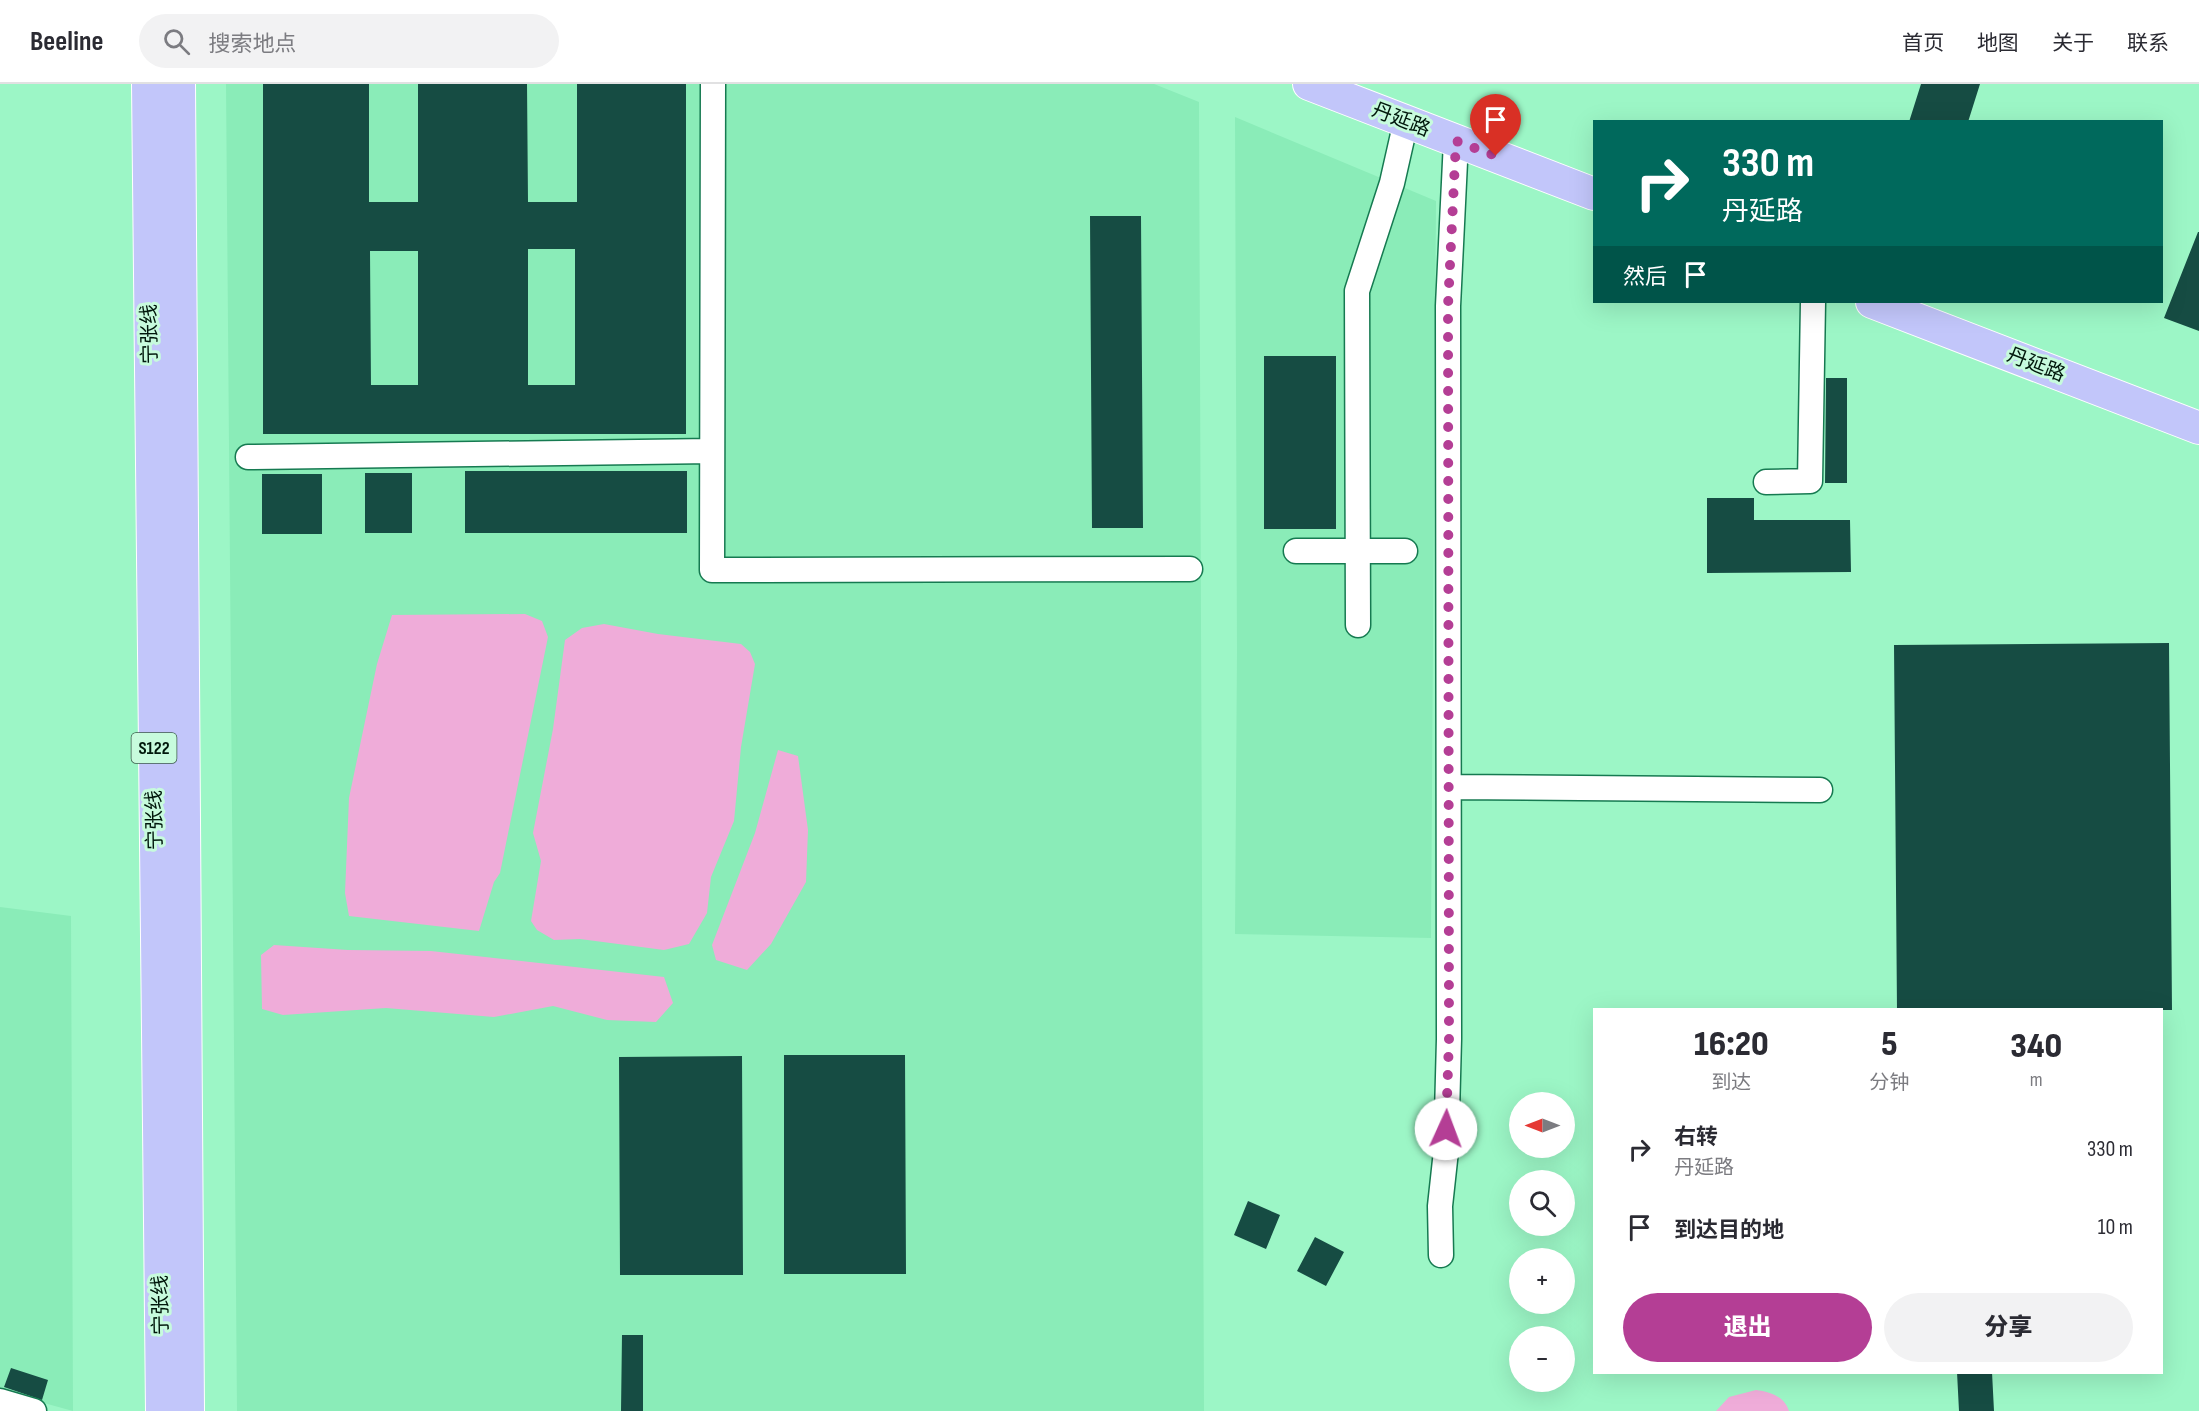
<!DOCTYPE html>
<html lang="zh">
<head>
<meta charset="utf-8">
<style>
  :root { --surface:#fff; --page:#f2f2f3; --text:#2b2b33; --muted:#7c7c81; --line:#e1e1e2; --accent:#b43e95 }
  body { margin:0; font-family:"Sofia Sans Condensed","Noto Sans SC",sans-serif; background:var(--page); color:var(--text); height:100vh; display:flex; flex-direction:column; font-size:22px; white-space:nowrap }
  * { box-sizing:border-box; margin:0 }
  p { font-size:20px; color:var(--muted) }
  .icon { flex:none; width:33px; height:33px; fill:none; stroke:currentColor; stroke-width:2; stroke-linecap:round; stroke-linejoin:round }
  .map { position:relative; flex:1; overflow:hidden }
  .drawer { position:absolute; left:1593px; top:924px; width:570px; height:366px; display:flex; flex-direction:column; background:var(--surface); border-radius:0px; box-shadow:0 6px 24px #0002 }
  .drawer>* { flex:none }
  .top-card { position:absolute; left:1593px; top:36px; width:570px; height:183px; border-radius:0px; box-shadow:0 6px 24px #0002; background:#00695c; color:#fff; overflow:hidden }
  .needle { width:39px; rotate:270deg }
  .controls { position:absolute; left:1509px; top:1008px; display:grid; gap:12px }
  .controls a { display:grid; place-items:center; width:66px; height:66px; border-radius:50%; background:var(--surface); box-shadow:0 6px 24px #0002; font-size:30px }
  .pin { position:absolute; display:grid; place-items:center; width:51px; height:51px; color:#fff; margin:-62px -26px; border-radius:50% 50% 50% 0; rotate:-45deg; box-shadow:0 0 6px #0007 }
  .pin .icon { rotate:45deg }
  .me { position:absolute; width:66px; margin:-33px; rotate:2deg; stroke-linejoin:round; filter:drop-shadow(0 0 4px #0008) }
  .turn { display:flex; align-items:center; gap:21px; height:126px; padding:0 30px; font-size:27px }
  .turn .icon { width:78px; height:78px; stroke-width:2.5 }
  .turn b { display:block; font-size:42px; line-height:51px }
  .then { display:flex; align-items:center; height:57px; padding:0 30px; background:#0003; gap:12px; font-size:22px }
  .eta { display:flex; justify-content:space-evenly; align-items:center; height:102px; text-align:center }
  .eta b { font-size:36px; font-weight:800; line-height:42px }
  .action { display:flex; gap:12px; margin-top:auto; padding:12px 30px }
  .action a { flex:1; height:69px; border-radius:36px; background:var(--accent); color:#fff; font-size:24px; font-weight:800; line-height:69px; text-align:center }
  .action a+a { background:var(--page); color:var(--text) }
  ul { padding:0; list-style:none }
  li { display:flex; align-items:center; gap:18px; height:78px; padding:0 30px }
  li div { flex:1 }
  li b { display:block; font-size:22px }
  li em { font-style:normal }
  header { display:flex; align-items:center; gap:36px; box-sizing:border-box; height:84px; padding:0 30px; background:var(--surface); border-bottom:2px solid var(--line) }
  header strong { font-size:28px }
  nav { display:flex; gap:33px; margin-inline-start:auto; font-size:21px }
  .search { width:420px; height:54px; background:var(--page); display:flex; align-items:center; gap:15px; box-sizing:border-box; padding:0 21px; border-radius:33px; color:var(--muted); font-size:22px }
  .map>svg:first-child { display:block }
  .built { fill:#8aecb8 }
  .water { fill:#efacd9 }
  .building { fill:#164c43; fill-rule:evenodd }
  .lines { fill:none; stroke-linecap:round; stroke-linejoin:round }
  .minor-casing { stroke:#167a51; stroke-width:27 }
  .major-casing { stroke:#fff; stroke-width:34 }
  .minor { stroke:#fff; stroke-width:24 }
  .major { stroke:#c2c6fa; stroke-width:32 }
  .route { stroke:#b43e95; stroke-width:10; stroke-dasharray:0 18 }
  .labels { text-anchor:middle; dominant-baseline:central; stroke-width:6; stroke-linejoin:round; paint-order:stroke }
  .shield { fill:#c7fbdd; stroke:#3c5b4a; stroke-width:1.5 }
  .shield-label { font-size:18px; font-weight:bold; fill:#00170b }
  .street-label { font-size:20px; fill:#00170b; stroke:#c7fbdd }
</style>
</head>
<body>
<header>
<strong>Beeline</strong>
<div class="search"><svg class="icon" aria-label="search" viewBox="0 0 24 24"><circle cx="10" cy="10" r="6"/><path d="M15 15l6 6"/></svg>搜索地点</div>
<nav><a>首页</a><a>地图</a><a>关于</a><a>联系</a></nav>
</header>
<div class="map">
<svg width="2199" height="1327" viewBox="0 0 2199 1327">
  <rect width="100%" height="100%" fill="#9cf6c6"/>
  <path class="built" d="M226,0H1154L1199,18L1204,1327H237Z
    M1235,33L1436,117L1431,854L1235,850L1237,568Z
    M0,823L71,832L73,1327L0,1307Z"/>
  <path class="water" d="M525,530L542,537L548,553L500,789L494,798L479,847L349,832L345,809L349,714L377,580L392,531Z
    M604,540L658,550L741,560L750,568L755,580L741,663L734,737L711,793L707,829L689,860L664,866L580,855L554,856L537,846L531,837L541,777L533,749L553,645L565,556L582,544Z
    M778,666L798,672L808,746L806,798L771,860L747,886L716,876L712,861L755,749Z
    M274,861L348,866L431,867L664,893L673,919L656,938L607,936L553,922L494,933L386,924L283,931L262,925L261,871Z
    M1756,1306C1770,1308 1784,1312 1789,1327H1716L1729,1313Z"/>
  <path class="building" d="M263,0H369V118H418V0H527L528,118H577V0H686V350H263ZM528,165H575V301H528ZM370,167H418V301H371Z
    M1921,0H1980L1968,38H1909Z
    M1090,132H1141L1143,444H1092Z
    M2198,148H2199V247L2164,234Z
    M1264,272H1336V445H1264Z
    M1826,294H1847V399H1825Z
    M465,387H687V449H465Z
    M365,389H412V449H365Z
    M262,390H322V450H262Z
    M1707,414H1754V436H1850L1851,488L1707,489Z
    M2169,559L2172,926H1897L1894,561Z
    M784,971H905L906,1190H784Z
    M742,972L743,1191H620L619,973Z
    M1248,1117L1280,1131L1266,1165L1234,1151Z
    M1315,1153L1344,1168L1326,1202L1297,1187Z
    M622,1251H643V1327H621Z
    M11,1284L48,1296L42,1316L4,1303Z
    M1957,1288H1992L1994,1327H1959Z"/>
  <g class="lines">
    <g class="minor-casing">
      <path id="minor" d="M713,0L712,486L1190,485
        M248,373L712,367
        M1766,398L1810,397L1813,218
        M1296,467H1405
        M1358,541L1357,207L1392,99L1406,37
        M1449,703L1820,706
        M1441,1171L1440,1122L1446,1067L1449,955L1448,222L1456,57
        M0,1317L34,1327"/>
    </g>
    <g class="major-casing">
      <path id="major" d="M148,0L162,1327
        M179,0L188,1327
        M1309,0L1594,110
        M1872,218L2199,344"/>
    </g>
    <use href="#minor" class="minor"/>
    <use href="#major" class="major"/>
  </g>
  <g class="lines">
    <path class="route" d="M1446,1045L1449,955L1448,222L1456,57L1496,72"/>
  </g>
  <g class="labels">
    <rect class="shield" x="131.5" y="649" width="45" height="30" rx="4.5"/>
    <g class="shield-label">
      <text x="154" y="664">S122</text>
    </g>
    <g class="street-label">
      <text transform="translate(1401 36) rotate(21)">丹延路</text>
      <text transform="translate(150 250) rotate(-91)">宁张线</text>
      <text transform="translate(2036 281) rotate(21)">丹延路</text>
      <text transform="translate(155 736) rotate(-91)">宁张线</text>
      <text transform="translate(161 1221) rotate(-91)">宁张线</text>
    </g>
  </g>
</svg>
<div class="controls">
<a><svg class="needle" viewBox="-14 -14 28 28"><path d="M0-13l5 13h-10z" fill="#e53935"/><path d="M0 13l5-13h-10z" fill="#7c7c81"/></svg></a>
<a><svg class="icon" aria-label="search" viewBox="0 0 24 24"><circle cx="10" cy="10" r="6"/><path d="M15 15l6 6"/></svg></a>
<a>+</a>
<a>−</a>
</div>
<div class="pin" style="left:1496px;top:72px;background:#d93025"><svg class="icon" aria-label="arrive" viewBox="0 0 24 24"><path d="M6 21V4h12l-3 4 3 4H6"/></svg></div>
<svg class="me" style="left:1446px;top:1045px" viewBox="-20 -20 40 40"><circle r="19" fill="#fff"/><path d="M0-13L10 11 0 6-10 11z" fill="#b43e95"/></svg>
<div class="top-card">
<div class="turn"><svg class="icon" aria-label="right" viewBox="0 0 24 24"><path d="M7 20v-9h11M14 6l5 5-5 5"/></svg><div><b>330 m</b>丹延路</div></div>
<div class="then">然后<svg class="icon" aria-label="arrive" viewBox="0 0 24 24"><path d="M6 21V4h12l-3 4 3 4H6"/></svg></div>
</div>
<section class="drawer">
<div class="eta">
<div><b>16:20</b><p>到达</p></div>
<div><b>5</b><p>分钟</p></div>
<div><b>340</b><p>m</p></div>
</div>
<ul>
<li><svg class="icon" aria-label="right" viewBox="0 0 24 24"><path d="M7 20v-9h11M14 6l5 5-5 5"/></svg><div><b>右转</b><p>丹延路</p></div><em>330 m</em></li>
<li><svg class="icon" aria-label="arrive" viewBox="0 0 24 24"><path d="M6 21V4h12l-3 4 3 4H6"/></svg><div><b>到达目的地</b></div><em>10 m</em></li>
</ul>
<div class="action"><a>退出</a><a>分享</a></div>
</section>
</div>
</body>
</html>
